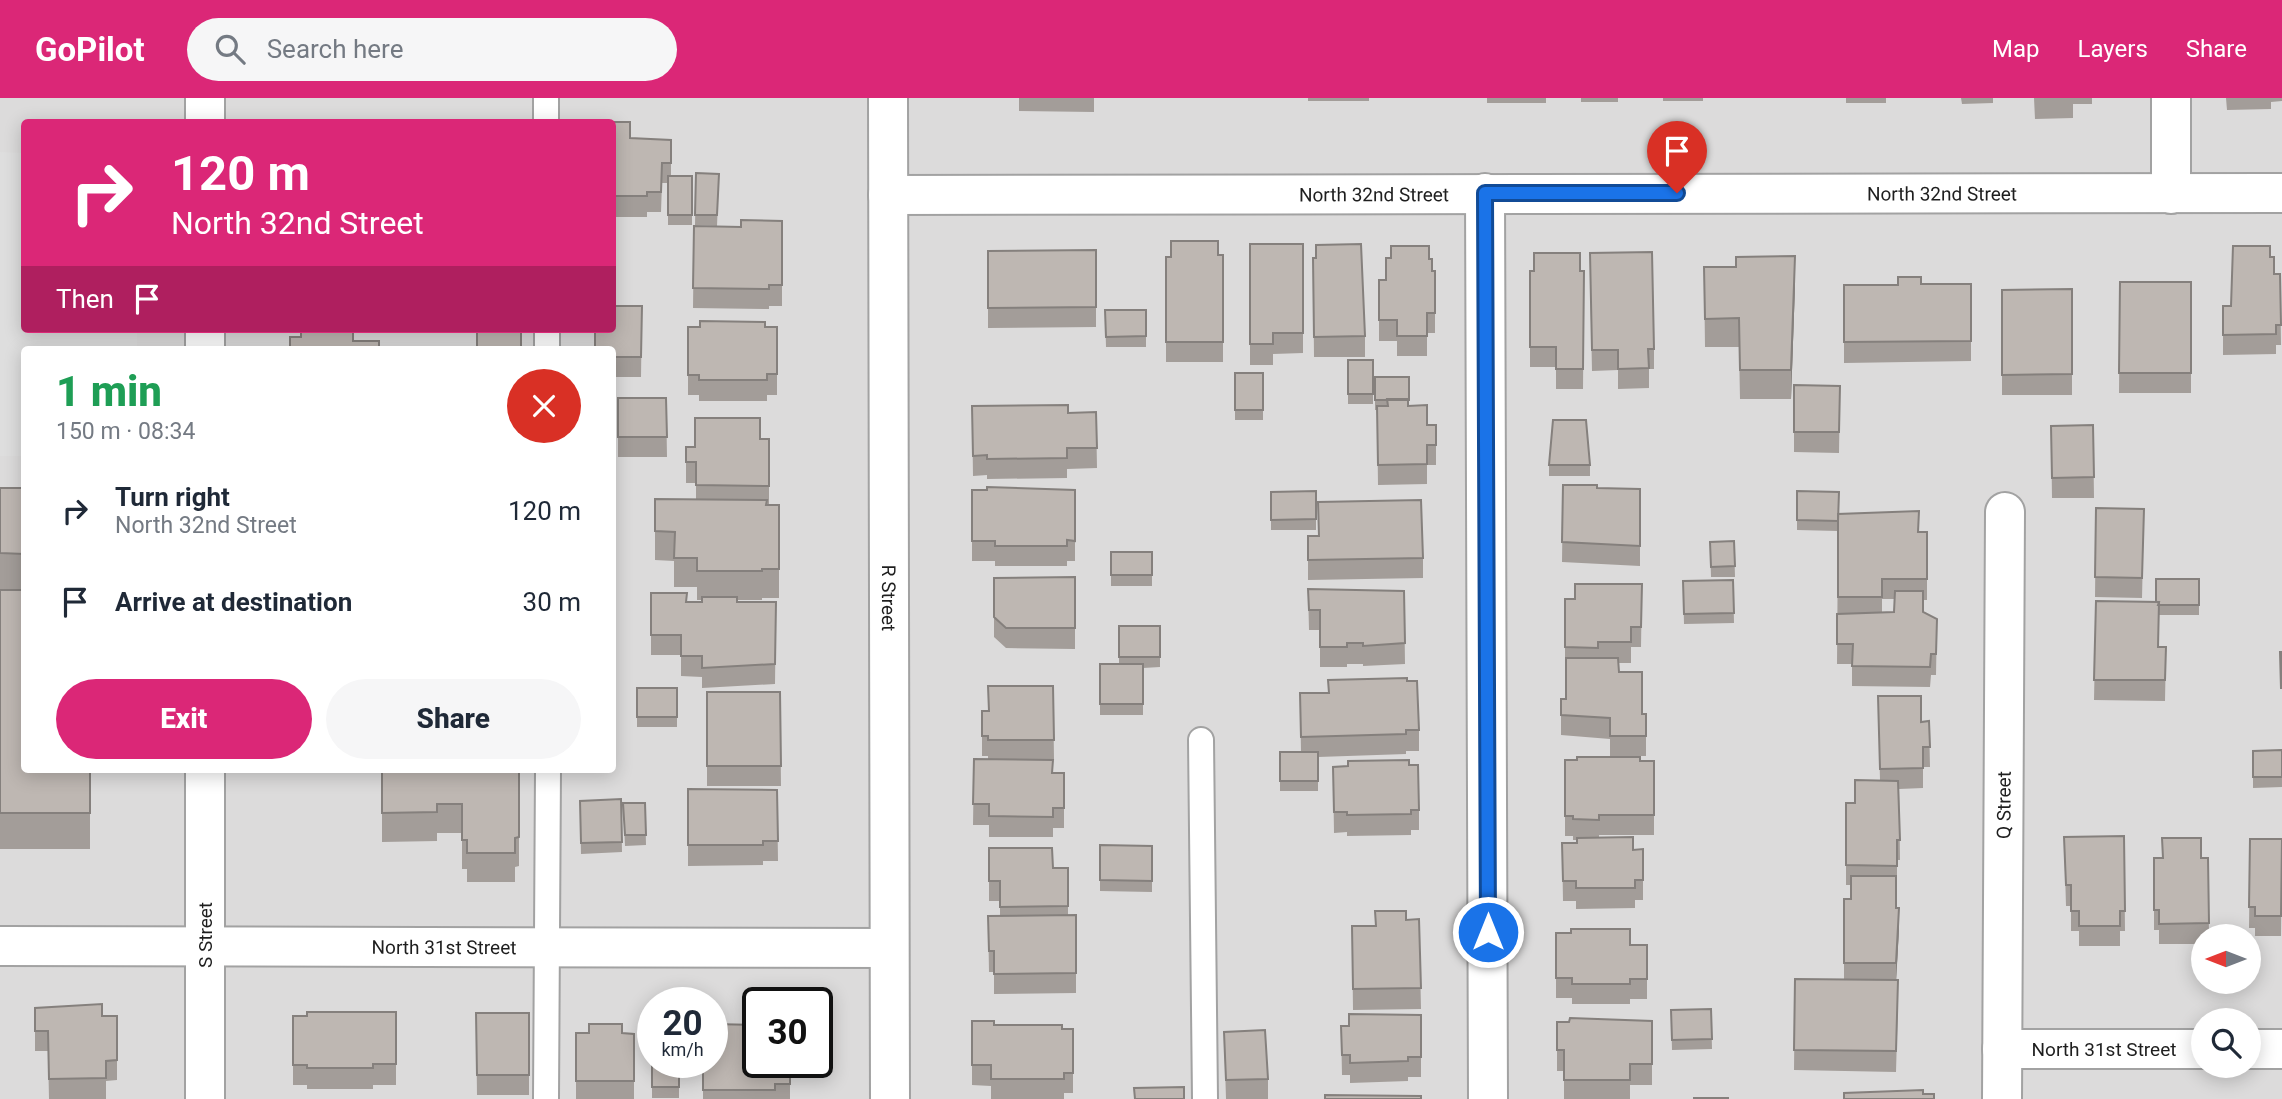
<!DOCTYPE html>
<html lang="en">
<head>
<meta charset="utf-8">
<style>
  :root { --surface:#fff; --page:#f6f6f7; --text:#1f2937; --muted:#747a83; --accent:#db2777 }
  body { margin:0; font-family:Roboto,sans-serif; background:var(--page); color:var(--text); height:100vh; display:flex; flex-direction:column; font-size:26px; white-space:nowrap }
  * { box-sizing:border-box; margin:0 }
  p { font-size:23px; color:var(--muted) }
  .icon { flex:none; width:38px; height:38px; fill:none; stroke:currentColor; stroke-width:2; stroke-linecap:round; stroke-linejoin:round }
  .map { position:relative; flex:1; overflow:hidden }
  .sheet { position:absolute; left:21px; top:248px; width:595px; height:427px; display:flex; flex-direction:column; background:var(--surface); border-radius:7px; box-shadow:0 4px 18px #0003 }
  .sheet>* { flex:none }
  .banner { position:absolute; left:21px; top:21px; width:595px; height:214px; border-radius:7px; box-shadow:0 4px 18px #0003; background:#db2777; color:#fff; overflow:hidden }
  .needle { width:46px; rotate:270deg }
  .controls { position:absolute; left:2191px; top:826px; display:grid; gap:14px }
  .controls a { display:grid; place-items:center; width:70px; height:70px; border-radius:50%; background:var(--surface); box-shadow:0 4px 18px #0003; font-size:35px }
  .speed { position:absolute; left:637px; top:889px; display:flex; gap:14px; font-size:35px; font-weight:700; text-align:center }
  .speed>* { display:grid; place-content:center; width:91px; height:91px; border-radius:50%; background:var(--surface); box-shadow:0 4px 18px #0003; line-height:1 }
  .speed small { font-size:18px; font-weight:400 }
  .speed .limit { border:4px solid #111; border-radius:10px; background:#fff; color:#111 }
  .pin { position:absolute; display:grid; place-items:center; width:60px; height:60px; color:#fff; margin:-72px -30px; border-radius:50% 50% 50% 0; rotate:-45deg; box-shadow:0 0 7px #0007 }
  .pin .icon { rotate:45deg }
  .me { position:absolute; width:77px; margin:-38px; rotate:0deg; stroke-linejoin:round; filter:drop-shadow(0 0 5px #0008) }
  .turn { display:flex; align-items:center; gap:24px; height:147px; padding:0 35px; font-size:32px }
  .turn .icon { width:91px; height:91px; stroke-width:2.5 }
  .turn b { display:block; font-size:49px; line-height:60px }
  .then { display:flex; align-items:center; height:66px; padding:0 35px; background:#0003; gap:14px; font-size:26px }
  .round { display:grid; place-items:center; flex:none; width:74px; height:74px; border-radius:37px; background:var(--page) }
  .summary { display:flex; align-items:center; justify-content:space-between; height:119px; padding:0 35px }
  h1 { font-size:42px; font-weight:800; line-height:52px; color:#1e9e55 }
  .cta { display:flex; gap:14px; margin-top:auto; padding:14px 35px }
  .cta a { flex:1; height:80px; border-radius:42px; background:var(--accent); color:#fff; font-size:28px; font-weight:800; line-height:80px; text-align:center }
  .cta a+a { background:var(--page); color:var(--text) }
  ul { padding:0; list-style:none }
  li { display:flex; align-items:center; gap:21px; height:91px; padding:0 35px }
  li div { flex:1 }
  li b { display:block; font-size:26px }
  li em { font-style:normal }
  header { display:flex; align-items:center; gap:42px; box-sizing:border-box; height:98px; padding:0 35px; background:var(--accent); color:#fff }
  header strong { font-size:33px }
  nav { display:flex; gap:38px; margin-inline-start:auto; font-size:24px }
  .search { width:490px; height:63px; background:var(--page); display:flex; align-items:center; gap:18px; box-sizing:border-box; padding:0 24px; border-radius:38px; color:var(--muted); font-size:26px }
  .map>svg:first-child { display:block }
  .residential { fill:#dcdbdb; fill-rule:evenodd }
  .parking { fill:#dedede }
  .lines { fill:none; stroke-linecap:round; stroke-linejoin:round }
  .service-casing { stroke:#a2a2a2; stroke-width:28 }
  .minor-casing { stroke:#a2a2a2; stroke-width:42 }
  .service { stroke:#fff; stroke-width:24 }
  .minor { stroke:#fff; stroke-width:38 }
  .wall { fill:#a39d99; fill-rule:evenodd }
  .shaded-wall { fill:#85807d }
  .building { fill:#beb7b2; stroke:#85807d; stroke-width:2 }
  .route-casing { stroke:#114b97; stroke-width:18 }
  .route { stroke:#1a73e8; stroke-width:12 }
  .labels { text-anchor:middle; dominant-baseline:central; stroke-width:7; stroke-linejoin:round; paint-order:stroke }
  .street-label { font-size:19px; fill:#1e1e1e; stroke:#fff }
</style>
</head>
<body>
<header>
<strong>GoPilot</strong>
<div class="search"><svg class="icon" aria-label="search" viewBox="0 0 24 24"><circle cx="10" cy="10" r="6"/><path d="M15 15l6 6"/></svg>Search here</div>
<nav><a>Map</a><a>Layers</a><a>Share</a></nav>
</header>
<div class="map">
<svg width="2282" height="1001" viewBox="0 0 2282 1001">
  <rect width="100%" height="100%" fill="#eeebe5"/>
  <path class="residential" d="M0,0H2282V1001H0ZM24,24H612V231H24ZM24,252H612V672H24ZM2203,838H2249V884H2203ZM653,905H712V964H653ZM758,905H817V964H758ZM2203,922H2249V968H2203Z"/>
  <path class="parking" d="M0,54L24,55V231H137V252H24V358H0Z"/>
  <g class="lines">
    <g class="service-casing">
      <path id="service" d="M546,0V24
        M547,231V252
        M1201,642L1205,1001
        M546,1001L548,672"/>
    </g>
    <g class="minor-casing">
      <g id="minor">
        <path id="s1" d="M888,0L890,1001"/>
        <path d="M2171,0V96"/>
        <path d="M205,24V0"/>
        <path d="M1485,95L1488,1001"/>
        <path id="s2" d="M888,97L2282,95"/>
        <path d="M205,231V252"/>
        <path d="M205,672V1001"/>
        <path id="s3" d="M0,848L889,850"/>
        <path id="s4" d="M2002,951H2203"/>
        <path d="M2249,951H2282"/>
        <path id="s5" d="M2002,1001L2005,414"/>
      </g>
    </g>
    <use href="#service" class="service"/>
    <use href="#minor" class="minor"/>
  </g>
  <path class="wall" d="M1019,0H1094V14L1019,13Z
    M1308,0H1369V3H1308Z
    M1487,0H1546V5H1487Z
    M1581,0H1618V4H1581Z
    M1663,0H1703V3H1663Z
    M1846,0H1886V5H1846Z
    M1961,0H1993V5L1962,6Z
    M2034,0H2092V6H2073V20L2035,21Z
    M2226,0H2282V3L2271,4V11L2227,12Z
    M612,24L630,40L671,42V78H692V127H668V85H662L661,114H647V119H612Z
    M696,75L719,76L717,128L695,127Z
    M782,123V208H769V211L693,210L694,128L741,129Z
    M1250,146H1303V255L1273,256V267H1250Z
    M1096,152V229L988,230V153Z
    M1223,157V264H1166V159Z
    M2270,159L2274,176H2280L2281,247H2276V256L2223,257V208H2231Z
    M1313,160L1365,238V259H1314Z
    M1704,169L1795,187L1791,301H1740L1739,249H1705Z
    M1432,173H1435V235H1427V258H1397V243H1379V182H1386Z
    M1530,173H1584L1583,291H1556V269H1530Z
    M1590,175L1654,251V271H1649V290L1618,291V272L1592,273Z
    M2120,184H2191V295H2119Z
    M1971,186V263L1844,265V187Z
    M2072,191V297H2002V192Z
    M642,208L641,279H612V252Z
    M1105,212H1146V249H1106Z
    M688,229H777V297H767V303H699V297H688Z
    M1348,262H1373V306H1348Z
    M1235,275H1263V322H1235Z
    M1375,279H1409V308L1427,327H1436V367H1427V386L1378,387L1377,312H1375Z
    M1794,287L1840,288L1839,355L1794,354Z
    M618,300H666L667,359H618Z
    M972,308L1068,315L1096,314L1097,370L1067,371V380L987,381V377L973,378Z
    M2093,327L2094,400H2052L2051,328Z
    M760,341H769V407H779V500H762V502H737V504H776L775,586L702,590V579L681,578V557H651V495L687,504H702V502H697V489H674V463L655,462V401H696V385H686V349H695Z
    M1549,367H1590V378H1549Z
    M1563,387L1597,390L1640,391V468L1562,464Z
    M0,390H24V491H0Z
    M972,392H1075V463H1067V468H995V463H972Z
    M1316,393V432H1271V394Z
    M1797,393L1839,416L1919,434H1927V502H1923V515L1937,521L1936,577H1931L1930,589L1852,588V566H1837L1838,433L1797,432ZM1882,501H1895L1894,514L1882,515Z
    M2096,410L2144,411L2142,500L2095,499Z
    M1308,438H1319L1423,460V480L1308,482Z
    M1734,443L1735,479H1711L1710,444Z
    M1111,454H1152V488H1111Z
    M1075,479V551L1006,550L994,539V480Z
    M2199,481V517H2159L2158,549H2166L2165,603L2094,602L2096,503L2156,504Z
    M1733,482L1734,525L1684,526L1683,483Z
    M1642,486L1641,549H1631V565H1618L1619,574L1642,616H1646V658H1610V641L1561,637V601H1566V569H1565V501H1575Z
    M1308,491L1404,493L1405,566L1363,568V566H1347V569H1320V532H1309Z
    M0,492L90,672V751H0Z
    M1119,528H1160V569L1143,570V617H1100V566H1119Z
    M1328,582L1407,583L1419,632V653H1406V656L1318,659V693H1280V654H1301L1300,595H1328Z
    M988,588H1053L1054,662H1053V675H1064V730H1053V739H989V727H973L974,661H988V658H982V613H988Z
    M637,590H677V629H637Z
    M707,594H780L781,688H707Z
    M1878,598L1921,624L1929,623L1930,669H1923V690L1899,691L1900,762H1897V788H1896V810L1899,831L1896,882L1898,903L1896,974L1794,972L1795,881L1844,882V801H1851V787H1846V705H1855L1880,682Z
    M2282,652V689L2253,690V653Z
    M1565,662L1654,663V737H1599V739L1633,752L1643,751V802H1635V810L1576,811V803H1563L1562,745H1577V742H1573V738H1565Z
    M1409,667L1419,712V732H1411V737L1347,738V734L1334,735L1333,669Z
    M382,672H519V768L515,769V784H467V771H462V735H437V743L382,744Z
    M688,691L777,692L778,763H763V767L688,768Z
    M621,701L622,754L581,756L580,703Z
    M623,705H645L646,747L625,748Z
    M2124,738L2125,833H2120V848H2079V833H2071V808H2066L2064,739Z
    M2162,740L2201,760H2208L2209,838H2203V846H2159V832H2154V760H2162Z
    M2250,741H2282L2281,838H2255V830H2249Z
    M1100,747L1152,748V794L1100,793Z
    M989,750L1053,770H1068V817H1076V895L994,896V874H989L988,818H1000V803H989Z
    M1375,813L1406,822L1419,821L1421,911L1353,912L1352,828H1375Z
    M1556,835L1630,847H1647V901H1630V906H1572V900H1556Z
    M35,910L102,918H117V982L106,983V1001H49L48,953H35Z
    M1711,911L1712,951L1672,952L1671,912Z
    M396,914V987H373V991H307V987H293V918Z
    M476,915H529V997H477Z
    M1421,917V979H1408V983L1350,985V977H1342L1341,928H1349Z
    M972,923L994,927L1073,931V995H1064V1001H991V988L972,987Z
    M1652,923V987H1630V1001H1564V973H1557V924Z
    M1224,934L1268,981V1001H1226Z
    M576,935L634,936V1001H576Z
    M652,948L679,964V1000H652Z
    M703,964H790V1001H703Z"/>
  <path class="shaded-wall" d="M1795,158V187L1791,301V272Z
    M1899,810V831L1896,885V865Z"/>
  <path class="building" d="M591,24H630V40L671,42V65H662L661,94H647V98H612V24Z
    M696,75L719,76L717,117H695Z
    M668,78H692V117H668Z
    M741,122L782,123V187H769V191L693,190L694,128L741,129Z
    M1171,143H1218V157H1223V244H1166V159H1171Z
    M1250,146H1303V235H1273V246H1250Z
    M1361,146L1365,238L1314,239L1313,160H1316V147Z
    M1391,148H1429V161H1432V173H1435V215H1427V238H1397V222H1379V182H1386V160H1391Z
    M2233,148H2270V159H2274V176H2280L2281,227H2276V236L2223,237V208H2231Z
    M1096,152V209L988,210V153Z
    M1652,154L1654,251H1648L1649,270L1618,271V252H1592L1590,155Z
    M1534,155H1580V173H1584L1583,271H1556V249H1530V173H1534Z
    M1795,158L1791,272H1740L1739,220L1705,221L1704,169H1736V159Z
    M1898,179H1921V186H1971V243L1844,244V187H1898Z
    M2120,184H2191V275H2119Z
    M2072,191V276L2002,277V192Z
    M612,208H642L641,259H612V252H595V231H612Z
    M1105,212H1146V238L1106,239Z
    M700,223L765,224V229H777V276H767V282H699V277H688V229H700Z
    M301,231H353V243H379V252H290V239H301Z
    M477,231H521V252H477Z
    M1348,262H1373V296H1348Z
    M1235,275H1263V312H1235Z
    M1375,279H1409V302H1375Z
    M1794,287L1840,288L1839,334H1794Z
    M618,300H666L667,339H618Z
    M1387,301H1408V308L1427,307V327H1436V347H1427V366L1378,367L1377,308H1388Z
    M1068,307V315L1096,314L1097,350H1067V360L987,361V357L973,358L972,308Z
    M695,320H760V341H769V388L696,387V364H686V349H695Z
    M1553,322H1586L1590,367H1549Z
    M2093,327L2094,379L2052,380L2051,328Z
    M1563,387H1597V390L1640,391V448L1562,444Z
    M987,389L1075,392V443L1067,442V448H995V443H972V392H987Z
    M0,390H24V456L0,455Z
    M1316,393V421L1271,422V394Z
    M1797,393L1839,394L1838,423L1797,422Z
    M655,401L767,402L766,407H779V471H762V473H697V460H674L675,434L655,433Z
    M1421,402L1423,460L1308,462V438H1319L1318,404Z
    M2096,410L2144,411L2142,480L2095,479Z
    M1919,413L1918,434H1927V481H1882V499H1838V416Z
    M1734,443L1735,468L1711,469L1710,444Z
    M1111,454H1152V477H1111Z
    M1075,479V530H1006L994,519V480Z
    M2156,481H2199V507H2158L2159,504H2156Z
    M1733,482L1734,515L1684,516L1683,483Z
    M1575,486H1642L1641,529H1631V544H1598V550L1565,549V501H1575Z
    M1308,491L1404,493L1405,545L1363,548V545H1347V549H1320V512H1309Z
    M0,492H24V672H90V715H0Z
    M1895,493H1923V514L1937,521L1936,556H1931L1930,569L1852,568L1853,546H1837V516L1894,514Z
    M651,495H687L686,504H702V499H737V504H776L775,566L702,570V558H681V537H651Z
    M2096,503L2159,504L2158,549H2166L2165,582H2094Z
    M1119,528H1160V559H1119Z
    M2280,554H2282V590H2281Z
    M1566,560H1618L1619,574H1642V616H1646V638H1610V620L1561,617V601H1566Z
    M1100,566H1143V606H1100Z
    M1407,580V583H1417L1419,632H1406V636L1301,639L1300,595H1329L1328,582Z
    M988,588H1053L1054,642H988V638H982V613H989Z
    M637,590H677V619H637Z
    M707,594H780L781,668H707Z
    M1878,598H1921V624L1929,623L1930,649H1923V670L1880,671Z
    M2282,652V679H2253V653Z
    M1280,654H1318V683H1280Z
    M1577,659H1640V663H1654V717H1599V722L1573,721V718H1565V662H1577Z
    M974,661L1053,662L1052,675H1064V710H1053V719L989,718V706H973Z
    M1409,662V667H1418L1419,712H1411V716L1347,717V714H1334L1333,669L1348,668V663Z
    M382,672H519V739L515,740V755H467V742H462V706H437V714L382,715Z
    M1855,682L1898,683L1900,742H1897V768L1846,767V705H1855Z
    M688,691L777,692L778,743H763V747H688Z
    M621,701L622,744L581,745L580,703Z
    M623,705H645L646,737H625Z
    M2124,738L2125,813H2120V828H2079V813H2071V787H2066L2064,739Z
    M1633,739V752L1643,751V782H1635V790H1576V783H1563L1562,745H1577V740Z
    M2162,740H2201V760H2208L2209,825L2159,826V812H2154V760H2163Z
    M2250,741H2282L2281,818H2255V809H2249Z
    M1100,747L1152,748V783L1100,782Z
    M989,750H1052L1053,770H1068V808L1000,809V783H989Z
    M1851,778H1896V810H1899L1896,865H1844V801H1851Z
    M1375,813H1406V822L1419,821L1421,890L1353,891L1352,828H1376Z
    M1076,817V875L994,876V853H989L988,818Z
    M1571,831H1630V847H1647V881H1630V886H1572V880H1556V835H1571Z
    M1795,881L1898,882L1896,953L1794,952Z
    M102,906V918H117V962L106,963V980L49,981L48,933H35V910Z
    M1711,911L1712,941L1672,942L1671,912Z
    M307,914H396V966H373V970H307V967H293V918H307Z
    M476,915H529V977H477Z
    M1349,916L1421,917V959H1408V963L1350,965V957H1342L1341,928H1349Z
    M1570,920L1652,923V966H1630V982H1564V952H1557V924H1569Z
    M972,923H994V927H1062V931H1073V975H1064V981H991V967H972Z
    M589,926H622V935L634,936V983H576V935H589Z
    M712,926L758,927V964H790V986H775V992H703V964H712Z
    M1265,932L1268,981L1226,982L1224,934Z
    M652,948L653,964H679V989H652Z
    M1184,989V1001H1135L1134,990Z
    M1923,992V996H1934V1001H1844V995Z
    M1325,997L1421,998V1001H1325Z
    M1694,1000H1729L1694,1001Z"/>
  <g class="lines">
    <g class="route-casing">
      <path id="route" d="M1488,834L1485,95H1677"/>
    </g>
    <use href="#route" class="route"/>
  </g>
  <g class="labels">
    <g class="street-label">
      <text stroke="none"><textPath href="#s2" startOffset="486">North 32nd Street</textPath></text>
      <text stroke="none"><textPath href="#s2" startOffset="1054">North 32nd Street</textPath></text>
      <text stroke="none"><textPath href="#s1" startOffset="500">R Street</textPath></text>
      <text stroke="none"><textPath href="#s5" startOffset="294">Q Street</textPath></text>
      <text transform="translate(205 837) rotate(-90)">S Street</text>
      <text stroke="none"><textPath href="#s3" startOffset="444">North 31st Street</textPath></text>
      <text stroke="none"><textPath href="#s4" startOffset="102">North 31st Street</textPath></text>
    </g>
  </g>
</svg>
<div class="controls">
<a><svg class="needle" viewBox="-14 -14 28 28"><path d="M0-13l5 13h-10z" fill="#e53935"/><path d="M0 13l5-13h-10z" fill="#747a83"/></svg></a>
<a><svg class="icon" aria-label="search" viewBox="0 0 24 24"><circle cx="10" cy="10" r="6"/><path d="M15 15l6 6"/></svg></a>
</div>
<div class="speed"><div>20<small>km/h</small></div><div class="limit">30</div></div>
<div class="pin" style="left:1677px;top:95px;background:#d93025"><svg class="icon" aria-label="arrive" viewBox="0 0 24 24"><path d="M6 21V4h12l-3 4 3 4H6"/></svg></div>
<svg class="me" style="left:1488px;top:834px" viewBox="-20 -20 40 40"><circle r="17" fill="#1a73e8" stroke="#fff" stroke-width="3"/><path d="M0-11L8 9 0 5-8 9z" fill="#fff"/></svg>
<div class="banner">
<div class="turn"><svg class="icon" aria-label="right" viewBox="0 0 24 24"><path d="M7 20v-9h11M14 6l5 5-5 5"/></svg><div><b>120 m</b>North 32nd Street</div></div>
<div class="then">Then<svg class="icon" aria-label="arrive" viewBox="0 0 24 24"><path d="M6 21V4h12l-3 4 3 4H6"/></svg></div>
</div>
<section class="sheet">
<div class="summary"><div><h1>1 min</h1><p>150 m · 08:34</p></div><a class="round" style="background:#d93025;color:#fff"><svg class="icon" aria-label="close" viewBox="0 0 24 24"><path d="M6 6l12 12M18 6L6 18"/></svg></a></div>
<ul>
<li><svg class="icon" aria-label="right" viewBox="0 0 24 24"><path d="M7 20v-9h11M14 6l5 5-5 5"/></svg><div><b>Turn right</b><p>North 32nd Street</p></div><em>120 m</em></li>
<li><svg class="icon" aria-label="arrive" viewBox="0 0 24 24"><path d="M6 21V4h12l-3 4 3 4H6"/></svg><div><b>Arrive at destination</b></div><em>30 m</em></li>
</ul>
<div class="cta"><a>Exit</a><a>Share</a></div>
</section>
</div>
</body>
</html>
